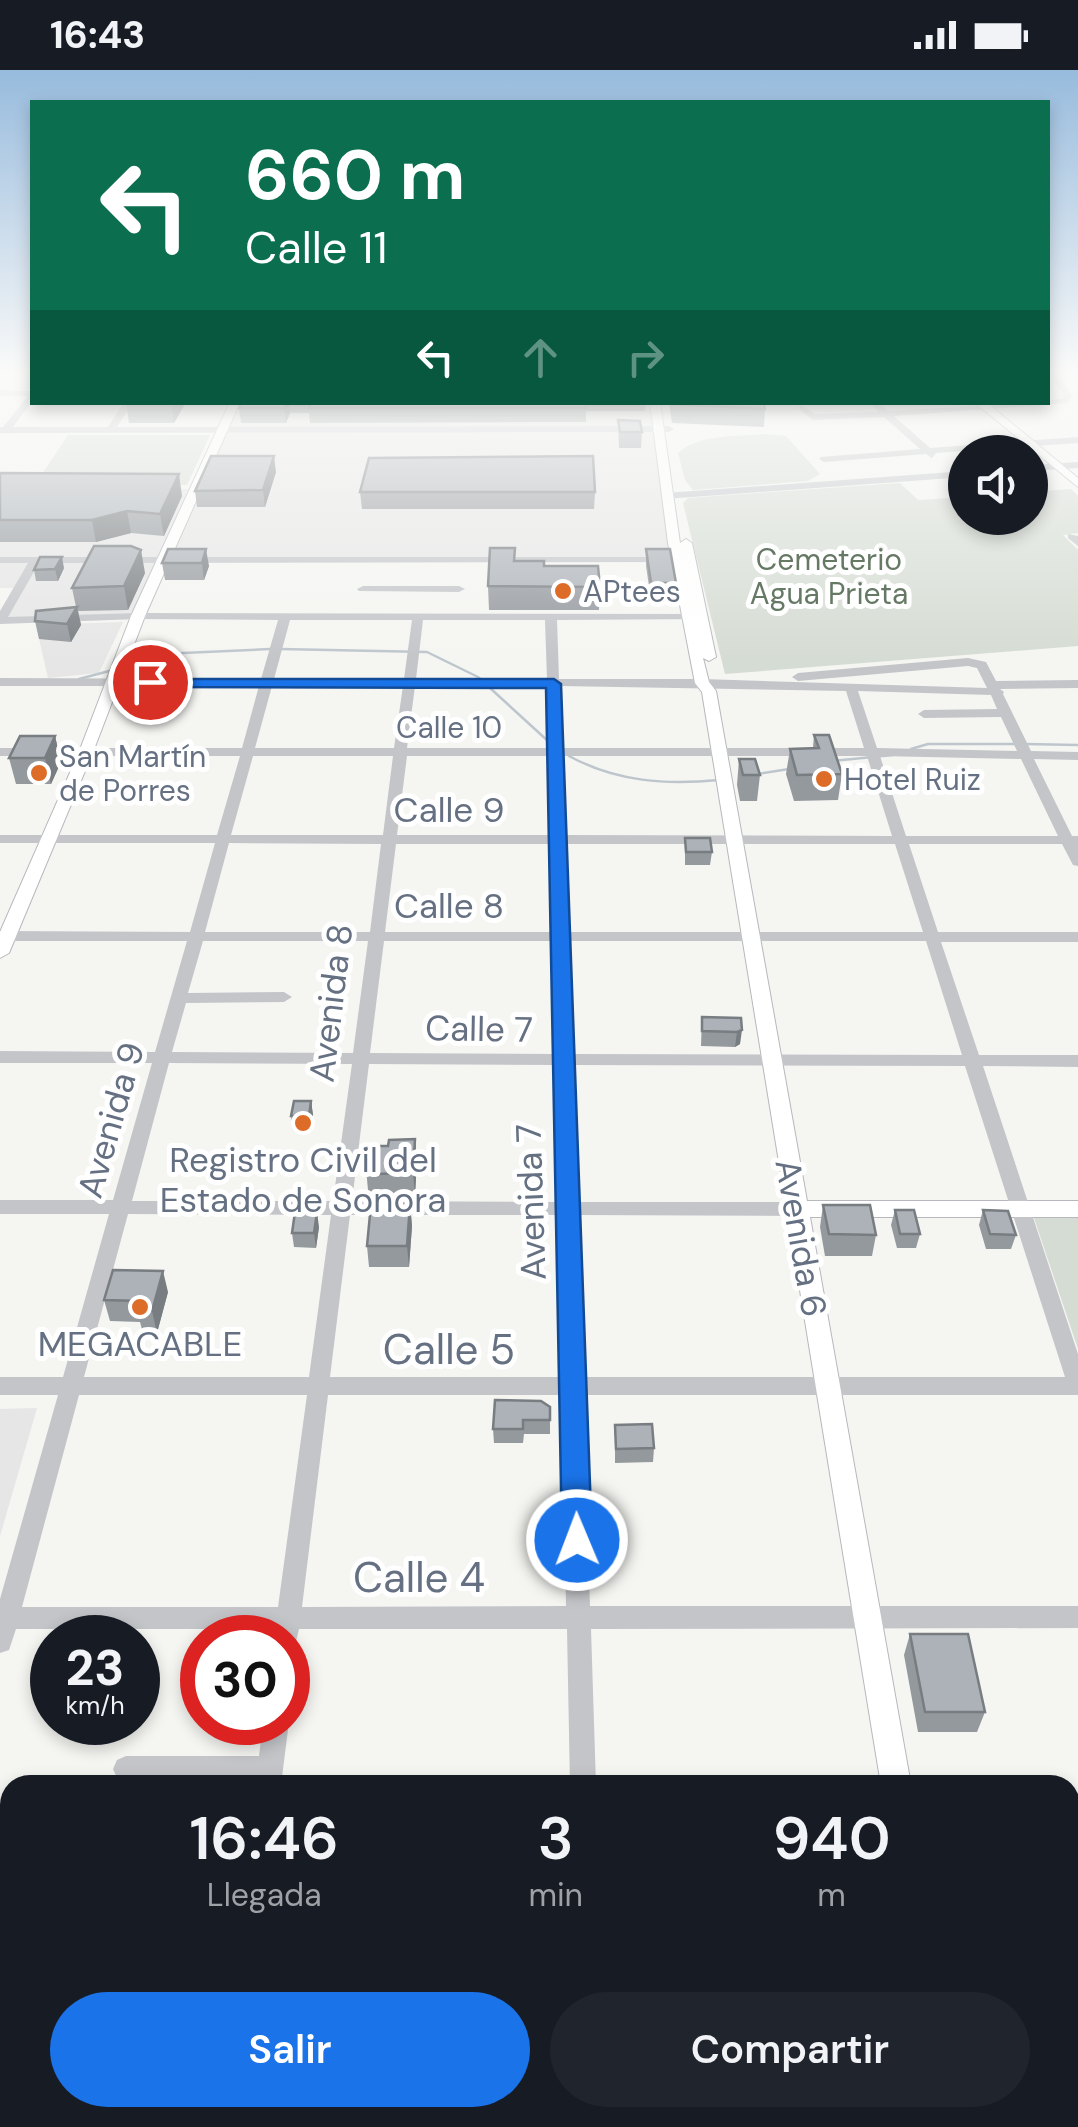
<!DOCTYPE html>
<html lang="es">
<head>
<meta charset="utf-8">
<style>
  :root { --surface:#171b24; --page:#20242c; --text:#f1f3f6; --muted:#9ea1a6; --accent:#1a73e8 }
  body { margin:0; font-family:"DM Sans",sans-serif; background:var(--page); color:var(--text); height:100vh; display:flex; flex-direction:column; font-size:38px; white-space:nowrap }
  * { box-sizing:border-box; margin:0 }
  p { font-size:32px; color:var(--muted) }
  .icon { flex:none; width:55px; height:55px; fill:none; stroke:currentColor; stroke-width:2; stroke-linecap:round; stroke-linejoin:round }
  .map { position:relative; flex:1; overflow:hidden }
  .details { position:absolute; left:0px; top:1705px; width:1080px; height:352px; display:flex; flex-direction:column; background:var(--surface); border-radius:30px 30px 0 0; box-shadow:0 5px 15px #0003 }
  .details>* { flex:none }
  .top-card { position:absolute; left:30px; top:30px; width:1020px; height:305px; border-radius:0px; box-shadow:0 5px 15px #0003; background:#0b6e4f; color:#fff; overflow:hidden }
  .buttons { position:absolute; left:948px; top:365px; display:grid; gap:20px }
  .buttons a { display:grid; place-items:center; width:100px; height:100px; border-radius:50%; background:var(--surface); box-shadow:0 5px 15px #0003; font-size:50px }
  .speed { position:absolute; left:30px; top:1545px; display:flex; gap:20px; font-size:50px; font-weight:700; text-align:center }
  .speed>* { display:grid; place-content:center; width:130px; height:130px; border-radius:50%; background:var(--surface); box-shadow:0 5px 15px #0003; line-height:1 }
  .speed small { font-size:25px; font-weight:400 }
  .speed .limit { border:15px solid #d22; background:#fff; color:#111 }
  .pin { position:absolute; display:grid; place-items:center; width:85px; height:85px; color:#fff; margin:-42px; border:5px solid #fff; border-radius:50%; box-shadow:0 2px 10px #0007 }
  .me { position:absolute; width:110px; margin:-55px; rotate:359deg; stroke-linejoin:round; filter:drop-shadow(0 0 8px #0008) }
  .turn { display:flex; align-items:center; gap:35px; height:210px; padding:0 50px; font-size:45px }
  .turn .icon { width:130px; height:130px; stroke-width:2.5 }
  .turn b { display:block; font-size:70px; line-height:85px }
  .lanes { display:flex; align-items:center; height:95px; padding:0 50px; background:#0003; justify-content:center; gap:50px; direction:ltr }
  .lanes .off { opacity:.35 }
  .eta { display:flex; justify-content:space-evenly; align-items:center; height:170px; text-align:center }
  .eta b { font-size:60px; font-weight:600; line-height:70px }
  .button { display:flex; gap:20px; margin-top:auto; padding:20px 50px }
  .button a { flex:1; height:115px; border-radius:60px; background:var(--accent); color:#fff; font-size:40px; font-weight:600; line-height:115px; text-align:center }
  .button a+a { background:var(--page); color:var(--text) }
  .status { display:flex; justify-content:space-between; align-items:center; height:70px; padding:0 50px; background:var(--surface); direction:ltr }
  .status svg { height:28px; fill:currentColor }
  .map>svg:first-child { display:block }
  .built { fill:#e5e6e5 }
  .green { fill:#d5dcd3 }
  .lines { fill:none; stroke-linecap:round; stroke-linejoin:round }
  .stream { stroke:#bec6cd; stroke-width:2.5 }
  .major-casing { stroke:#b6b8bd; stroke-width:2 }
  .minor { fill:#c3c5c9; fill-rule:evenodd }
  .major { fill:#fff; fill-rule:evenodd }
  .wall { fill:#94999e }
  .shaded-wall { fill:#787d81 }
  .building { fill:#acb2b8; stroke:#787d81; stroke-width:2.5 }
  .route { fill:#1a73e8; stroke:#114b97; stroke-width:2.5 }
  .poi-dot { fill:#de6c29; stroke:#fff; stroke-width:4 }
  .labels { text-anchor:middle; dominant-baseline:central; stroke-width:10; stroke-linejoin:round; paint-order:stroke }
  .far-park-label { font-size:30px; fill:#657964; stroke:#fff }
  .far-poi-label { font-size:30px; fill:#657182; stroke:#fff; text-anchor:start }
  .far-street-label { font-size:30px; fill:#657182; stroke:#fff }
  .street-label { font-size:35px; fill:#657182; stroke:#fff }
  .poi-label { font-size:35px; fill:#657182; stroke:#fff }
  .near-street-label { font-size:42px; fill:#657182; stroke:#fff }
</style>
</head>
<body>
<div class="status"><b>16:43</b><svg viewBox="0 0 49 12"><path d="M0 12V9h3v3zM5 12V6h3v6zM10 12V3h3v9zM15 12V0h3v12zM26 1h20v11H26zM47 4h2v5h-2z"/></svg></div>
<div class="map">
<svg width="1078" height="2057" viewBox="0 0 1078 2057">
  <rect width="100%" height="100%" fill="#f5f5f2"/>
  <path class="built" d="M237,333H649L670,487L170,489Z
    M0,419H195L138,546L0,551L18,518H0Z
    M123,552L99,603L48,608L36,555Z
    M37,1338L0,1466V1339Z"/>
  <path class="green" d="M764,364L786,366L820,404L808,411L693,420L685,410L678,383C699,364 736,367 764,364Z
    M68,365H210L187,415H35Z
    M900,413L918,430L965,427V448H1030V422L1071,419L1078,426V463L1063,465L1078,480V576L725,604L683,433L688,428Z
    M1034,1148H1078V1279Z"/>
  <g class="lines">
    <path class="stream" d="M280,579L427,582L478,607L549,672
      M126,593L183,583L270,579
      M79,609L113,600
      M1025,674L1078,675
      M911,679L928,674H1016
      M569,686C617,712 666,715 719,710
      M832,691L893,685
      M758,704L789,699"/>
    <g class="major-casing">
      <path id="major" d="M230,332H240L145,546L93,682L9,883L0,888V862L79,682L131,546Z
        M650,332H660L680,473L700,576L680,473L686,469L692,473L716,587L709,591L703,588L709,612L716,621L807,1131H1078V1147H810L911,1715H881L702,622L695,613L668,473Z
        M974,332H986L1078,408V417Z
        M937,2048H971L972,2057H938Z"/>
    </g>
    <path class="minor" d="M1049,304H1058L1072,325L1068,333L894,346L930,378L1078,367V373L936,383L932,388L926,384L824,392L819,389L821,387L920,379L884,347L813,350L798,338L802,335L815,344L879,342L869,332H879L888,341L1048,332V330L1062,329L1064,325Z
      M0,320L32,321V331L13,357H108L124,332H133L117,357L669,356L674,359L669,362L0,363V357H3L28,326H0Z
      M1078,392V398L1030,401V395Z
      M965,401V407L665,429L660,426L665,423Z
      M1068,464L1078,466V476L1068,468Z
      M0,487H670L675,490L674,492L39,493L8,547L138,543L701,544L705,545V549L557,550L559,609H702L987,618L977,598L968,596L798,611L792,607L798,603L968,588L986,592L996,611L1078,610V618L1000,619L1004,622L1003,624L1031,681L1078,682V690L1034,689L1072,766H1078V796L1073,795L1062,774H909L938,862H1078V872H941L979,985H1078V997L983,996L1078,1284V1325H583L590,1536H1078V1558L591,1559L596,1715H570L567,1559H299L295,1576L288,1579V1568H274L275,1559H16L9,1580L0,1583V1529L58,1325H0V1307H63L109,1144H0V1130H113L152,993H0V981L155,982L187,871H0V861L190,862L215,773H0V765H217L240,686H0V678H242L259,616H0V608L261,609L278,550L138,549L0,554V541L28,493H0ZM290,550H412L404,609H274ZM423,550H545L547,609H416ZM272,616H403L394,678H255ZM415,616H547L548,678H407ZM559,616L846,621L864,678H561ZM858,621L991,625L997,639L924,640L918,644L924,648L1001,647L1017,681L877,678ZM253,686H393L383,765H231ZM407,686H548L550,765H397ZM561,686H867L892,766L564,765ZM880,686L1021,689L1058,766H906ZM229,773L381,774L370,862H205ZM396,774H550L552,862H385ZM564,774H895L923,862H567ZM203,871H368L353,983L172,982L186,933L284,932L292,927L284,922L188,923ZM384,871H552L554,984L370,983ZM568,871H926L962,985L571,984ZM169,993L352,994L333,1131H132ZM369,994L555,995L558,1132L352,1131ZM572,995L965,996L1065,1307H582L577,1145L796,1146L803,1144L805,1139L803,1134L796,1132H576ZM128,1144L331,1145L309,1307H84ZM350,1145H558L561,1307H330ZM79,1325H307L278,1537H22ZM328,1325H562L566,1536L302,1537Z
      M363,516H459L465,519L459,522L359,521L357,519Z
      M288,1649L289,1652L281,1715H255V1712H126L117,1708L113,1699L117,1690L126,1686H259L263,1652H288Z
      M1070,1846H1078V1874H1070Z
      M0,1847H10V1875H0Z
      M210,2048H240L238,2057H208Z
      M576,2048H606L607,2057H577Z"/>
    <use href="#major" class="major"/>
  </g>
  <path class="wall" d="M126,332H186L174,353H129Z
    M242,332H646L645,341H586V352L310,353L309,343H290L286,353H241L239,338Z
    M669,332H763L765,339L764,357L672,353Z
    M618,350L642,362L641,378H619Z
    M276,402L265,437H197L195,421Z
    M0,403L182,426L164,466L131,463L96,472H0Z
    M360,422H595L594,439H362Z
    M168,479L209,496L204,510H165L162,493Z
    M646,479L676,513L675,530H651L646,496Z
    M515,491L544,496L600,517L599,540H489L488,516Z
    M64,498L58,511H36L34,500Z
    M145,503L128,540L78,541L81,555L71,572L39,569L35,551L76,537L72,518Z
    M814,665L842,704L838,730L794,731L786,704L790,679L813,678Z
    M55,666L61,692L51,714H16L9,688Z
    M739,689L760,705L757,731H740L737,715Z
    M685,768L712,782L710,795H685Z
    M702,947L741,948L740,974L735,977L701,976Z
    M311,1031L313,1045L311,1060H293L291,1046Z
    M415,1069L417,1091L415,1125L376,1126L368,1120L366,1098L388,1076Z
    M410,1134L412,1156L409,1197H369L367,1176Z
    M823,1135L876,1165L872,1186H825L820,1157Z
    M895,1140L920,1164L916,1178H897L891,1155Z
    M983,1140L1016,1165L1011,1179H986L979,1155Z
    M319,1157L316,1178L294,1177L292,1163Z
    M168,1222L157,1263H143L140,1252L110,1251L104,1230Z
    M550,1337V1364H524L523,1373H494L493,1359Z
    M615,1355L654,1378L653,1392L615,1393Z
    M910,1564L985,1642L977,1662H918L904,1585Z
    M0,1767L10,1768V1845L0,1844Z"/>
  <path class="shaded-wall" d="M186,332L174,353L171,333Z
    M287,332H289L290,343L286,353L284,338Z
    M274,386L276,402L265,437L263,420Z
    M179,404L182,426L164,466L160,444Z
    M127,441L131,463L96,472L92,450Z
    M206,479L209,496L204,510L202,493Z
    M141,480L145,503L128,540L124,516Z
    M62,487L64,498L58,511L55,499Z
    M77,537L81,555L71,572L67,554Z
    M55,666L61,692L51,714L45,688Z
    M742,960L740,974L735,977L737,962Z
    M311,1031L313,1045L311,1060L309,1046Z
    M415,1069L417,1091L415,1125L413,1103Z
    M410,1134L412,1156L409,1197L407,1176Z
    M317,1142L319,1157L316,1178L314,1163Z
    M163,1201L168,1222L157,1263L152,1241Z"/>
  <path class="building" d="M242,332H287L284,338H239Z
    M311,332H586V338H309Z
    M673,332H763L765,339L673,334Z
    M618,350L640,351L642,362H620Z
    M211,386H274L263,420L195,421Z
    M593,386L595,422H360L369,388Z
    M0,403L179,404L160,444L127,441L92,450H0Z
    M94,476H131L141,480L124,516L72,518Z
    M490,478H515L514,491H544V496H598L600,517L488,516Z
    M168,479H206L202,493H162Z
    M646,479H670L676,513H651Z
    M40,487H62L55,499L34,500Z
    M77,537L67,554L35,551L36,541Z
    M814,665H829L842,704L797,705L790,679L819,678Z
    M20,666H55L45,688H9Z
    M739,689H755L760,705H743Z
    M685,768H710L712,782H686Z
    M702,947L741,948L742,960L737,962L702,961Z
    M294,1031H311L309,1046H291Z
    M415,1069L413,1103L374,1104L366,1098L368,1076H388L389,1070Z
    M371,1134H410L407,1176H367Z
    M823,1135H870L876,1165L829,1164Z
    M895,1140H914L920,1164H900Z
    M983,1140L1008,1141L1016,1165L990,1164Z
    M295,1142H317L314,1163H292Z
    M113,1200L163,1201L152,1241H138L141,1231L104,1230Z
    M495,1330L541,1331L550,1337V1350H523V1359H493Z
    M652,1354L654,1378L616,1379L615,1355Z
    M910,1564H968L985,1642H925Z
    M0,1767L10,1768V1820L8,1827H0Z"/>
  <linearGradient id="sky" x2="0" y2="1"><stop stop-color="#97bbdd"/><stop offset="0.51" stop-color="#fafaf9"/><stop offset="1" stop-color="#fafaf9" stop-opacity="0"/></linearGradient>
  <rect width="1078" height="592" fill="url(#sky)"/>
  <path class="route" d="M144,609H554L561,614L592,1470L588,1480L577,1484L566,1480L562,1470L546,618L150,617L142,612Z"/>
  <g class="poi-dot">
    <circle cx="563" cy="521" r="10"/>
    <circle cx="39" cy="703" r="10"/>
    <circle cx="824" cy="709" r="10"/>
    <circle cx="303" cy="1053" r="10"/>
    <circle cx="140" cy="1237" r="10"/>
  </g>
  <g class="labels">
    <g class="far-park-label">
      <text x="829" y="489">Cemeterio<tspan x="829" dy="34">Agua Prieta</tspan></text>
    </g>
    <g class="far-poi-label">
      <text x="583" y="521">APtees</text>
      <text x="59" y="686">San Martín<tspan x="59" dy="34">de Porres</tspan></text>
      <text x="844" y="709">Hotel Ruiz</text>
    </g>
    <g class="far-street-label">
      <text x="449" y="657">Calle 10</text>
    </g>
    <g class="street-label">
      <text x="449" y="740">Calle 9</text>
      <text x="449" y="836">Calle 8</text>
      <text transform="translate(331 933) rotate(-83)">Avenida 8</text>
      <text transform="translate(479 959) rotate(1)">Calle 7</text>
      <text transform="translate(111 1050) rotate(-74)">Avenida 9</text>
      <text transform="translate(531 1132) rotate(-92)">Avenida 7</text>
      <text transform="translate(801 1168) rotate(80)">Avenida 6</text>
    </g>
    <g class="poi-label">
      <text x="303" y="1090">Registro Civil del<tspan x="303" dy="40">Estado de Sonora</tspan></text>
      <text x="140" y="1274">MEGACABLE</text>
    </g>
    <g class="near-street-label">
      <text x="449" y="1279">Calle 5</text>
      <text x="419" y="1507">Calle 4</text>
    </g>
  </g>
</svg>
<div class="buttons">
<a><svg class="icon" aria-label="sound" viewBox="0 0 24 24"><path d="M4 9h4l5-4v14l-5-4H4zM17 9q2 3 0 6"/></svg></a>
</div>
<div class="speed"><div>23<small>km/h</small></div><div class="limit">30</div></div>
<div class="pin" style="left:150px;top:612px;background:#d93025"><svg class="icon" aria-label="arrive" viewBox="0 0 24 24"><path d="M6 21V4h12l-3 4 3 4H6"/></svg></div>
<svg class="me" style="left:577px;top:1470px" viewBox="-20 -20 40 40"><circle r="17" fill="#1a73e8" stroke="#fff" stroke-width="3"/><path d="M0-11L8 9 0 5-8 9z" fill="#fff"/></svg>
<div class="top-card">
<div class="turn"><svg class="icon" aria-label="left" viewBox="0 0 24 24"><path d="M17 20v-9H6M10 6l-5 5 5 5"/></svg><div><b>660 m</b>Calle 11</div></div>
<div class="lanes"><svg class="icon" aria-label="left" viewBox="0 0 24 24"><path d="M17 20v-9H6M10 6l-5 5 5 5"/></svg><svg class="icon off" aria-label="ahead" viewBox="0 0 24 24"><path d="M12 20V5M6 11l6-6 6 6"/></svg><svg class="icon off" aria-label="right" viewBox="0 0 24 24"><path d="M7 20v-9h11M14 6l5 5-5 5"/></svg></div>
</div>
<section class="details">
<div class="eta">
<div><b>16:46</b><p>Llegada</p></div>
<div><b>3</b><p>min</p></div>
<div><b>940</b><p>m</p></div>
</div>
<div class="button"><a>Salir</a><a>Compartir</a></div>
</section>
</div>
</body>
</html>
